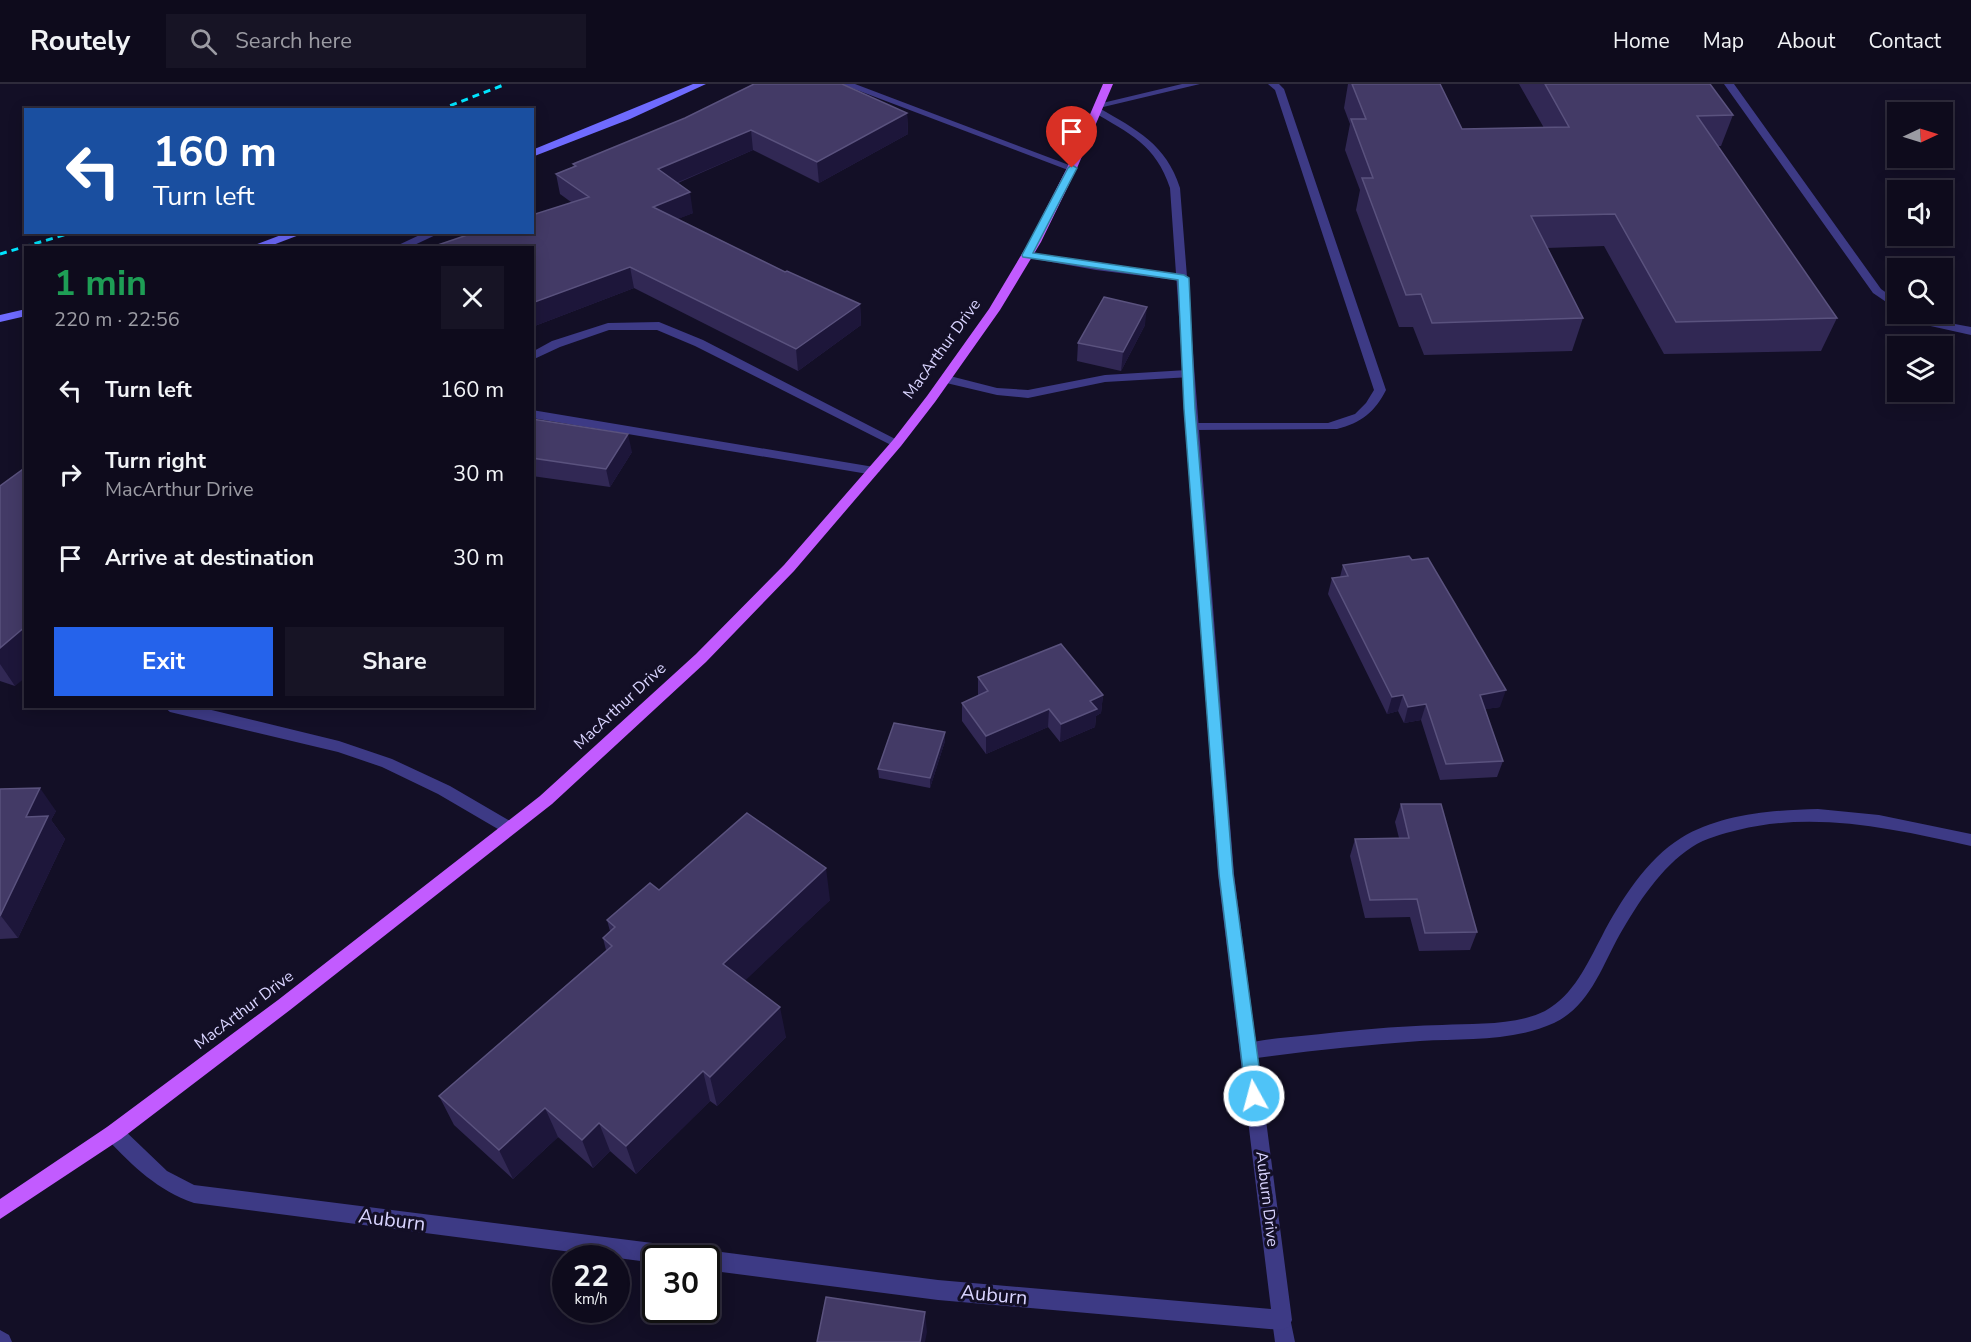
<!DOCTYPE html>
<html lang="en">
<head>
<meta charset="utf-8">
<style>
  :root { --surface:#0e0b1c; --page:#171425; --text:#f1f3f6; --muted:#9b9ba3; --line:#2e2b3b; --accent:#2563eb }
  body { margin:0; font-family:"Nunito Sans",sans-serif; background:var(--page); color:var(--text); height:100vh; display:flex; flex-direction:column; font-size:22px; white-space:nowrap }
  * { box-sizing:border-box; margin:0 }
  p { font-size:20px; color:var(--muted) }
  .icon { flex:none; width:33px; height:33px; fill:none; stroke:currentColor; stroke-width:2; stroke-linecap:round; stroke-linejoin:round }
  .map { position:relative; flex:1; overflow:hidden }
  .panel { position:absolute; left:24px; top:162px; width:510px; height:462px; display:flex; flex-direction:column; background:var(--surface); border-radius:0px; box-shadow:0 3px 15px #0003,0 0 0 2px var(--line) }
  .panel>* { flex:none }
  .banner { position:absolute; left:24px; top:24px; width:510px; height:126px; border-radius:0px; box-shadow:0 3px 15px #0003,0 0 0 2px var(--line); background:#1a4fa0; color:#fff; overflow:hidden }
  .needle { width:39px; rotate:86deg }
  .tools { position:absolute; left:1887px; top:18px; display:grid; gap:12px }
  .tools a { display:grid; place-items:center; width:66px; height:66px; border-radius:0px; background:var(--surface); box-shadow:0 3px 15px #0003,0 0 0 2px var(--line); font-size:30px }
  .speed { position:absolute; left:552px; top:1161px; display:flex; gap:12px; font-size:30px; font-weight:700; text-align:center }
  .speed>* { display:grid; place-content:center; width:78px; height:78px; border-radius:50%; background:var(--surface); box-shadow:0 3px 15px #0003,0 0 0 2px var(--line); line-height:1 }
  .speed small { font-size:15px; font-weight:400 }
  .speed .limit { border:3px solid #111; border-radius:9px; background:#fff; color:#111 }
  .pin { position:absolute; display:grid; place-items:center; width:51px; height:51px; color:#fff; margin:-62px -26px; border-radius:50% 50% 50% 0; rotate:-45deg; box-shadow:0 0 6px #0007 }
  .pin .icon { rotate:45deg }
  .me { position:absolute; width:66px; margin:-33px; rotate:353deg; stroke-linejoin:round; filter:drop-shadow(0 0 4px #0008) }
  .turn { display:flex; align-items:center; gap:21px; height:126px; padding:0 30px; font-size:27px }
  .turn .icon { width:78px; height:78px; stroke-width:2.5 }
  .turn b { display:block; font-size:42px; line-height:51px }
  .round { display:grid; place-items:center; flex:none; width:63px; height:63px; border-radius:0px; background:var(--page) }
  .overview { display:flex; align-items:center; justify-content:space-between; height:102px; padding:0 30px }
  h1 { font-size:36px; font-weight:700; line-height:45px; color:#1e9e55 }
  .button { display:flex; gap:12px; margin-top:auto; padding:12px 30px }
  .button a { flex:1; height:69px; border-radius:0px; background:var(--accent); color:#fff; font-size:24px; font-weight:700; line-height:69px; text-align:center }
  .button a+a { background:var(--page); color:var(--text) }
  ul { padding:0; list-style:none }
  li { display:flex; align-items:center; gap:18px; height:84px; padding:0 30px }
  li div { flex:1 }
  li b { display:block; font-size:22px }
  li em { font-style:normal }
  header { display:flex; align-items:center; gap:36px; box-sizing:border-box; height:84px; padding:0 30px; background:var(--surface); border-bottom:2px solid var(--line) }
  header strong { font-size:28px }
  nav { display:flex; gap:33px; margin-inline-start:auto; font-size:21px }
  .search { width:420px; height:54px; background:var(--page); display:flex; align-items:center; gap:15px; box-sizing:border-box; padding:0 21px; border-radius:0px; color:var(--muted); font-size:22px }
  .map>svg:first-child { display:block }
  .lines { fill:none; stroke-linecap:round; stroke-linejoin:round }
  .lane { fill:#3d3a85; fill-rule:evenodd }
  .street { fill:#3d3a85; fill-rule:evenodd }
  .secondary { fill:#6f6bff; fill-rule:evenodd }
  .primary { fill:#c25bff; fill-rule:evenodd }
  .rail { stroke:#00e5ff; stroke-width:3; stroke-dasharray:7 5; stroke-linecap:butt }
  .wall { fill:#312854 }
  .shaded-wall { fill:#1d163a }
  .building { fill:#433a66; stroke:#5a527e; stroke-width:1.5 }
  .route { fill:#4fc3f7; stroke:#337fa1; stroke-width:1.5 }
  .labels { text-anchor:middle; dominant-baseline:central; stroke-width:6; stroke-linejoin:round; paint-order:stroke }
  .street-label { font-size:16px; fill:#d9d4ff; stroke:#130f26 }
  .near-street-label { font-size:20px; fill:#d9d4ff; stroke:#130f26 }
</style>
</head>
<body>
<header>
<strong>Routely</strong>
<div class="search"><svg class="icon" aria-label="search" viewBox="0 0 24 24"><circle cx="10" cy="10" r="6"/><path d="M15 15l6 6"/></svg>Search here</div>
<nav><a>Home</a><a>Map</a><a>About</a><a>Contact</a></nav>
</header>
<div class="map">
<svg width="1971" height="1258" viewBox="0 0 1971 1258">
  <rect width="100%" height="100%" fill="#130f26"/>
  <g class="lines">
    <path class="lane" d="M841,0H855L1077,84L1068,86Z
      M1182,0H1200L1099,24L1094,21Z
      M1268,0H1279L1284,5L1386,306C1375,328 1361,339 1337,345L1191,346L1187,345L1185,342L1187,339H1328L1355,330L1366,319L1374,306L1275,6Z
      M1724,0H1734L1881,205L1898,217V226L1873,209Z
      M426,148H442L408,164H392Z
      M1027,168L1096,180L1183,191L1189,194L1183,197L1096,186L1023,173L1021,171Z
      M1902,230H1917L1933,236L1971,243V251L1926,241Z
      M659,238L703,256L903,359L897,363L893,362L695,262L657,246H609L560,263L532,276V268L552,257L608,239Z
      M1187,286L1191,287V293L1105,298L1028,314L997,311L942,298L940,295L946,291L997,304L1028,306L1105,291Z
      M532,326L874,383L880,387L874,391L532,334Z
      M163,622H195L339,657L392,675L450,702L515,740L517,744L515,748L509,750L503,748L438,710L382,683L338,668L170,628Z
      M1818,725L1879,731L1971,750V762C1894,745 1816,727 1738,746C1722,750 1706,754 1692,763C1661,783 1638,819 1620,850C1602,882 1590,922 1554,939C1512,958 1465,954 1420,957C1363,961 1306,967 1249,975L1243,973L1240,967L1243,961C1261,955 1282,954 1301,952C1348,947 1395,942 1442,941C1474,939 1515,942 1545,927C1574,911 1587,880 1602,852C1620,817 1647,775 1681,754C1720,730 1773,726 1818,725Z
      M1282,1226L1289,1229L1295,1258H1275L1272,1236L1275,1229Z
      M0,1246L9,1251L12,1258H0Z"/>
    <path class="street" d="M1093,24H1099C1137,46 1166,60 1180,104L1234,790L1292,1236L1289,1243L1282,1246L938,1216L706,1186V1174H656V1179L194,1119C157,1106 134,1083 107,1055L105,1049L107,1043L114,1040L121,1043L167,1087L194,1101L692,1164L700,1169L706,1166L938,1196L1271,1225L1218,790L1170,104C1156,61 1129,49 1093,28Z"/>
    <path class="secondary" d="M693,0H706L630,35L532,73V66Z
      M289,148H307L265,164H247Z
      M26,225V232L0,238V231Z"/>
    <path class="primary" d="M1103,0H1113L1077,84L1041,158L1000,226L935,318L901,362L794,487L706,578L552,720L290,926L121,1055L0,1135V1115L107,1043L278,916L540,712L696,570L784,481L893,356L927,312L989,225L1029,158L1067,84Z"/>
    <path class="rail" d="M439,26L506,0
      M0,170L74,148"/>
  </g>
  <path class="wall" d="M1348,0H1440L1462,45L1544,44L1519,0H1710L1733,31L1721,62H1718L1837,234L1821,267L1664,270L1604,162L1547,164L1583,234L1572,267L1424,271L1413,243H1399L1356,126L1360,106L1345,66L1350,40L1344,24Z
    M907,29L908,50L819,99L753,66L678,99L693,129L677,135L785,188L860,220L861,241L798,287L634,204L532,243V164L571,118L560,110L556,90L574,82L573,80L685,34Z
    M1145,241L1121,287L1077,277L1078,259Z
    M532,335L632,368L610,403L532,392Z
    M0,402L15,602L0,597Z
    M1343,481L1500,623L1485,625L1503,677L1497,693L1440,696L1421,636L1404,639L1398,627L1387,630L1328,510L1332,494L1340,493Z
    M978,593L1103,611L1101,629L1096,632L1095,643L1060,658L1048,643L986,670L962,637V619L978,612Z
    M945,657L930,704L879,694L878,685Z
    M0,705L56,727L51,736L65,755L18,854L0,855Z
    M1401,720L1477,848L1470,866L1419,867L1410,833L1365,834L1350,772L1355,755L1399,754L1395,738Z
    M659,806L830,816L745,896L786,953L717,1022L710,1017L636,1090L610,1067L593,1084L558,1053L513,1095L454,1041L439,1012L606,866L603,854L610,847L607,836Z"/>
  <path class="shaded-wall" d="M907,29L908,50L819,99L817,78Z
    M751,46L753,66L662,105L658,85Z
    M690,108L693,129L656,144L653,123Z
    M630,183L634,204L532,243V219Z
    M860,220L861,241L798,287L796,265Z
    M1147,223L1145,241L1121,287L1123,268Z
    M628,350L632,368L610,403L606,385Z
    M26,542V593L15,602L0,580V564Z
    M1506,606L1500,623L1474,627L1480,611Z
    M1103,611L1101,629L1096,632L1095,643L1060,658L1061,640L1090,617Z
    M1403,611L1398,627L1387,630L1392,613Z
    M1426,620L1421,636L1404,639L1408,623Z
    M1049,625L1048,643L986,670V652Z
    M945,648V657L930,704V694Z
    M40,704L56,727L51,736L65,755L18,854L1,832L26,733Z
    M826,784L830,816L730,911L723,880Z
    M780,923L786,953L717,1022L710,993Z
    M703,987L710,1017L636,1090L626,1062Z
    M545,1024L558,1053L513,1095L499,1066Z
    M599,1039L610,1067L593,1084L582,1056Z
    M925,1228L927,1248L925,1258H920Z"/>
  <path class="building" d="M754,0H842L907,29L817,78L751,46L658,85L690,108L653,123L785,188L787,187L860,220L796,265L630,183L532,219V164H429L476,148H532V131L589,113L556,90L576,82L573,80L685,34Z
    M1352,0H1440L1462,45L1569,43L1545,0H1710L1733,31L1697,32L1837,234L1676,238L1615,130L1531,132L1583,234L1432,239L1421,210L1406,211L1362,94H1373L1351,35H1366Z
    M1104,213L1147,223L1123,268L1078,259Z
    M532,335L628,350L606,385L532,374Z
    M26,383V542L0,564V402Z
    M1409,472L1412,476L1428,474L1506,606L1480,611L1503,677L1446,680L1426,620L1408,623L1403,611L1392,613L1332,494L1348,492L1343,481Z
    M1061,560L1103,611L1090,617L1097,625L1061,640L1049,625L986,652L962,619L988,607L978,593Z
    M894,639L945,648L930,694L878,685Z
    M40,704L26,733L48,732L0,832V705Z
    M1401,720H1441L1477,848L1425,849L1417,815L1370,816L1355,755L1409,754Z
    M747,729L826,784L723,880L780,923L710,993L703,987L626,1062L599,1039L582,1056L545,1024L499,1066L439,1012L612,862L603,854L615,843L607,836L650,799L659,806Z
    M826,1213L925,1228L920,1258H817Z"/>
  <path class="route" d="M1072,81L1077,84L1033,169L1184,191L1189,194L1195,325L1233,790L1263,1012L1260,1018L1254,1020L1248,1018L1246,1012L1219,790L1184,325L1178,196L1023,173L1022,171L1068,84Z"/>
  <g class="labels">
    <g class="street-label">
      <text transform="translate(942 265) rotate(-54)">MacArthur Drive</text>
      <text transform="translate(620 622) rotate(-43)">MacArthur Drive</text>
      <text transform="translate(244 926) rotate(-37)">MacArthur Drive</text>
      <text transform="translate(1267 1115) rotate(83)">Auburn Drive</text>
    </g>
    <g class="near-street-label">
      <text transform="translate(392 1136) rotate(7)">Auburn</text>
      <text transform="translate(994 1211) rotate(5)">Auburn</text>
    </g>
  </g>
</svg>
<div class="tools">
<a><svg class="needle" viewBox="-14 -14 28 28"><path d="M0-13l5 13h-10z" fill="#e53935"/><path d="M0 13l5-13h-10z" fill="#9b9ba3"/></svg></a>
<a><svg class="icon" aria-label="sound" viewBox="0 0 24 24"><path d="M4 9h4l5-4v14l-5-4H4zM17 9q2 3 0 6"/></svg></a>
<a><svg class="icon" aria-label="search" viewBox="0 0 24 24"><circle cx="10" cy="10" r="6"/><path d="M15 15l6 6"/></svg></a>
<a><svg class="icon" aria-label="layers" viewBox="0 0 24 24"><path d="M12 4l9 5-9 5-9-5zM3 14l9 5 9-5"/></svg></a>
</div>
<div class="speed"><div>22<small>km/h</small></div><div class="limit">30</div></div>
<div class="pin" style="left:1072px;top:84px;background:#d93025"><svg class="icon" aria-label="arrive" viewBox="0 0 24 24"><path d="M6 21V4h12l-3 4 3 4H6"/></svg></div>
<svg class="me" style="left:1254px;top:1012px" viewBox="-20 -20 40 40"><circle r="17" fill="#4fc3f7" stroke="#fff" stroke-width="3"/><path d="M0-11L8 9 0 5-8 9z" fill="#fff"/></svg>
<div class="banner">
<div class="turn"><svg class="icon" aria-label="left" viewBox="0 0 24 24"><path d="M17 20v-9H6M10 6l-5 5 5 5"/></svg><div><b>160 m</b>Turn left</div></div>
</div>
<section class="panel">
<div class="overview"><div><h1>1 min</h1><p>220 m · 22:56</p></div><a class="round"><svg class="icon" aria-label="close" viewBox="0 0 24 24"><path d="M6 6l12 12M18 6L6 18"/></svg></a></div>
<ul>
<li><svg class="icon" aria-label="left" viewBox="0 0 24 24"><path d="M17 20v-9H6M10 6l-5 5 5 5"/></svg><div><b>Turn left</b></div><em>160 m</em></li>
<li><svg class="icon" aria-label="right" viewBox="0 0 24 24"><path d="M7 20v-9h11M14 6l5 5-5 5"/></svg><div><b>Turn right</b><p>MacArthur Drive</p></div><em>30 m</em></li>
<li><svg class="icon" aria-label="arrive" viewBox="0 0 24 24"><path d="M6 21V4h12l-3 4 3 4H6"/></svg><div><b>Arrive at destination</b></div><em>30 m</em></li>
</ul>
<div class="button"><a>Exit</a><a>Share</a></div>
</section>
</div>
</body>
</html>
